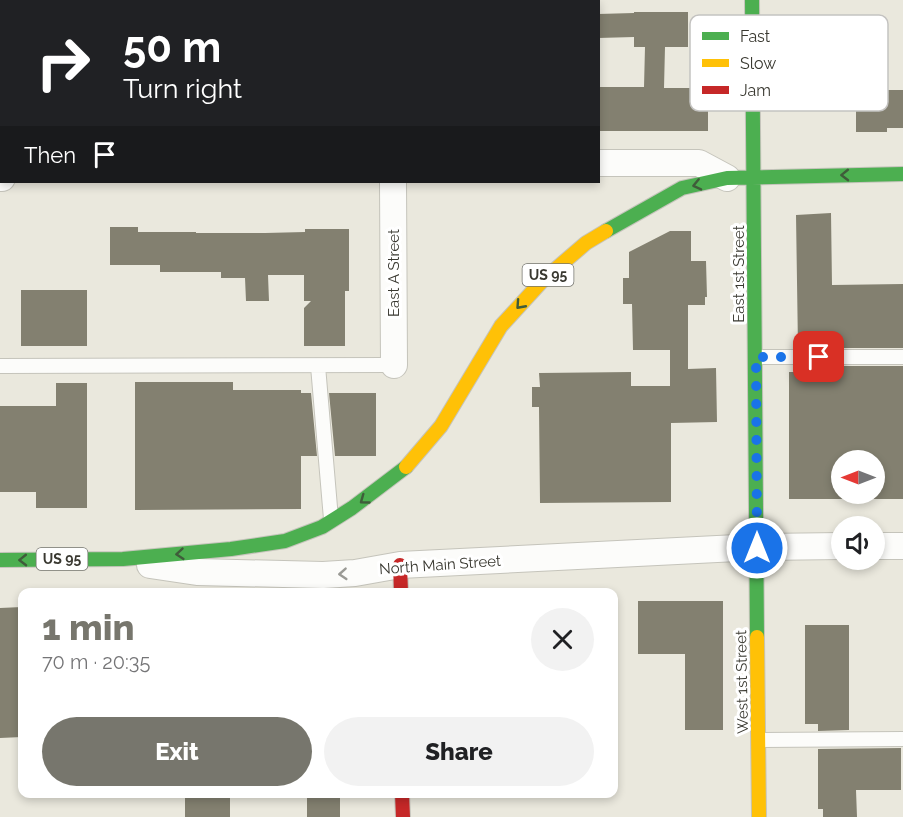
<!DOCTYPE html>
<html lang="en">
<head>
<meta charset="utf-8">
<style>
  :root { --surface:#fff; --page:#f2f2f2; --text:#202124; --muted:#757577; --accent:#77766d }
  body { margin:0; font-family:Raleway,sans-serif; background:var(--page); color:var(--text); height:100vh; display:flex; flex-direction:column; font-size:22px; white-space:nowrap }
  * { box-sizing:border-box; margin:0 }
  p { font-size:20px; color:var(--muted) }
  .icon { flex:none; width:33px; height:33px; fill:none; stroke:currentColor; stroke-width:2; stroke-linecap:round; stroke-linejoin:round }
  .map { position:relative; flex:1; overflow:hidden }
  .drawer { position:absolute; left:18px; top:588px; width:600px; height:210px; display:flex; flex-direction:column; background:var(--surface); border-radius:12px; box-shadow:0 3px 9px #0003 }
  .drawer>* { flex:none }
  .banner { position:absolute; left:0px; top:0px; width:600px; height:183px; box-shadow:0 3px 9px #0003; background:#202124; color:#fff; overflow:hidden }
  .needle { width:39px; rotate:270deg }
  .tools { position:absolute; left:831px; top:450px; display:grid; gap:12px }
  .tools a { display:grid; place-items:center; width:54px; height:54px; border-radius:50%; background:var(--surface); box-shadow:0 3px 9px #0003; font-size:30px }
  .pin { position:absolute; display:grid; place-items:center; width:51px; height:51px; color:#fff; margin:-26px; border-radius:12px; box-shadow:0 3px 9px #0006 }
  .me { position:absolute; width:66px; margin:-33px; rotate:0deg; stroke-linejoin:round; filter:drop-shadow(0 0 4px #0008) }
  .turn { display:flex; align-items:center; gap:21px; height:126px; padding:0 24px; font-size:27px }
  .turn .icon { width:78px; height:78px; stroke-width:2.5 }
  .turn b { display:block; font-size:42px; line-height:51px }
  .then { display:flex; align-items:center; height:57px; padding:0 24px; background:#0003; gap:12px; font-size:22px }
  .round { display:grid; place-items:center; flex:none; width:63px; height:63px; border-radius:32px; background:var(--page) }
  .headline { display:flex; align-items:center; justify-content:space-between; height:102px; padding:0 24px }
  h1 { font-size:36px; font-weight:800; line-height:45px; color:var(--accent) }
  .cta { display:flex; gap:12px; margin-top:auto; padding:12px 24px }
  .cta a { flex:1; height:69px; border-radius:36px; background:var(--accent); color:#fff; font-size:24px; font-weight:800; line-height:69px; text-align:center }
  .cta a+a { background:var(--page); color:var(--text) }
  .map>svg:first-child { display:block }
  .building { fill:#838070; fill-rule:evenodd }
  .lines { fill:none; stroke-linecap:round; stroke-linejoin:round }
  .lane-casing { stroke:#c5c4bb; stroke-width:16 }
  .street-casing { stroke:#c5c4bb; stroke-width:28 }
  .fast-casing { stroke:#c5c4bb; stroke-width:16 }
  .slow-casing { stroke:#c5c4bb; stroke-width:16 }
  .jam-casing { stroke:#c5c4bb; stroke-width:16 }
  .lane { stroke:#fcfcfa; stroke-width:14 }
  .street { stroke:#fcfcfa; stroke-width:26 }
  .fast { stroke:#4caf50; stroke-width:14 }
  .slow { stroke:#ffc107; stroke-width:14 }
  .jam { stroke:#c62828; stroke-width:14 }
  .oneway { stroke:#3f5c3a }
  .oneway2 { stroke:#9a9a95 }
  .route { stroke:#1a73e8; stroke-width:10; stroke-dasharray:0 18 }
  .labels { text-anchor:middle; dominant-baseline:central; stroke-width:6; stroke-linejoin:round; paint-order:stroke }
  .shield { fill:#fff; stroke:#74746e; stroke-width:1.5 }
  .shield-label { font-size:14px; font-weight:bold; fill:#393830 }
  .street-label { font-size:15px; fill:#393830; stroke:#fff }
  .key { fill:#fff; stroke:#c4c3c1; stroke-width:1.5 }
  .key-label { font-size:16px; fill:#393830 }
</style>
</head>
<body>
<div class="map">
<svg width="903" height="817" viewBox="0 0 903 817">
  <rect width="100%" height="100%" fill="#eae8dd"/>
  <path class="building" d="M634,12H688V47H665L664,88H708V131H598V87H644L645,47H634V37L598,38V14L634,13Z
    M801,64L887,65V90H903V128H887V132H856V102L801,101Z
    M831,213L832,285L903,284V348H798L796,215Z
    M110,227H138V232H196V233H265L305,232V229H349V291H345V346H304V308L311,301H304V275H268L269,301H246L245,278H221V272H160V265H110Z
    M670,231H691V261H706L707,297H705V305H688V369L716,368L717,422L671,423V502L540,503L539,407H532V387H540L539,373L631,372V386H670V350H633L632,304H623V278H629V252Z
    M21,290H87V346H21Z
    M799,366H903V499H789V372H799ZM842,460H874V494H842Z
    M135,382H233V390H301V393H311L317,456H301V509L135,510Z
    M56,383H87V508H36V492H0V406H56Z
    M329,393H376V456H335Z
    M638,601H723V730H685V654H638Z
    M22,607V737L0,738V608Z
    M805,625H849V730L818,731V724H805Z
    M901,748V790H856L857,817H823V809H818V749Z
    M185,794H230V817H185Z
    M307,794H340V817H307Z"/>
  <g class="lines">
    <g class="lane-casing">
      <path id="lane" d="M756,357H903
        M0,366L394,365
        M318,366L331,519
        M759,740L903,739"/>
    </g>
    <g class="street-casing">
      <path id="street" d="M392,0V2
        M598,163H699L727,178
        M0,178H2
        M393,182L394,365
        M874,546H903
        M150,565L197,572L323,575L355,573L400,565L757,547L842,546"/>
    </g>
    <g class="fast-casing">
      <path id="fast" d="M752,0L757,637
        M606,231L682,188L727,178L903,174
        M0,560L123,559L231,549L285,541L322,527L352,508L406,467"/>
    </g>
    <g class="slow-casing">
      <path id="slow" d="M406,467L441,426L501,326L543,280L586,243L606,231
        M757,637L759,817"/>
    </g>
    <g class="jam-casing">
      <path id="jam" d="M400,565L401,592
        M402,794L403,817"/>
    </g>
    <use href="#lane" class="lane"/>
    <use href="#street" class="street"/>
    <use href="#fast" class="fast"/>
    <use href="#slow" class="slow"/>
    <use href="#jam" class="jam"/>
  </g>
  <defs><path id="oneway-chevron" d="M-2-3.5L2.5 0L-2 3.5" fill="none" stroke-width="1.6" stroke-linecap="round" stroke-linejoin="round" transform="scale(1.5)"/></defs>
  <g class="oneway">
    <use href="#oneway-chevron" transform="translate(845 175) rotate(179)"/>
    <use href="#oneway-chevron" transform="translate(697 185) rotate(167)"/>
    <use href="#oneway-chevron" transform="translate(520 305) rotate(132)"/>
    <use href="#oneway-chevron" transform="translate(364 500) rotate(144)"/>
    <use href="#oneway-chevron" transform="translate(180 554) rotate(175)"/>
    <use href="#oneway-chevron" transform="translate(23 560) rotate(179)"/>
  </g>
  <use class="oneway2" href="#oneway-chevron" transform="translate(343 574) rotate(176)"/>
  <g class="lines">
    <path class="route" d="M757,548L756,357H819"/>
  </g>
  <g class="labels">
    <g class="shield">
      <rect x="522.5" y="264" width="51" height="22" rx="4.5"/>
      <rect x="36.5" y="548" width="51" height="22" rx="4.5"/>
    </g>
    <g class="shield-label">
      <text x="548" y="275">US 95</text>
      <text x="62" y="559">US 95</text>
    </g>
    <g class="street-label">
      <text transform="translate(394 273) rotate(-90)">East A Street</text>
      <text transform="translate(739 274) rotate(-90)">East 1st Street</text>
      <text transform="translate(440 565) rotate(-4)">North Main Street</text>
      <text transform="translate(742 682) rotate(-91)">West 1st Street</text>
    </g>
  </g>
  <rect x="690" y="15" width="198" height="96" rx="9" class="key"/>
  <rect x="702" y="32" width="27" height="8" fill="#4caf50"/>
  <rect x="702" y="59" width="27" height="8" fill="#ffc107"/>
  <rect x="702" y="86" width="27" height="8" fill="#c62828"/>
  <g class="key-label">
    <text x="740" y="42">Fast</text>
    <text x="740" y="69">Slow</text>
    <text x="740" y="96">Jam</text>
  </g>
</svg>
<div class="tools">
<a><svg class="needle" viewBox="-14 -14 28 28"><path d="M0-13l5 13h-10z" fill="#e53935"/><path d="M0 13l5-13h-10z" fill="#757577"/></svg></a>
<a><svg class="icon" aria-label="sound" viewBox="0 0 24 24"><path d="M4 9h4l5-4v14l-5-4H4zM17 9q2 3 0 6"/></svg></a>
</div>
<div class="pin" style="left:819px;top:357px;background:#d93025"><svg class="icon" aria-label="arrive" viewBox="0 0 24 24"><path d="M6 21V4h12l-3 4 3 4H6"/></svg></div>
<svg class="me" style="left:757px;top:548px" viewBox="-20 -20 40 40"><circle r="17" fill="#1a73e8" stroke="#fff" stroke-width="3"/><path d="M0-11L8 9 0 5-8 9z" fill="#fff"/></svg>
<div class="banner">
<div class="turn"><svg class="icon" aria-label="right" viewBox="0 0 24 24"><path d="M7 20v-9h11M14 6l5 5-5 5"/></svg><div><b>50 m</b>Turn right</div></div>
<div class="then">Then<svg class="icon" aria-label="arrive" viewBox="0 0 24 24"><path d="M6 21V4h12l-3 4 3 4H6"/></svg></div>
</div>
<section class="drawer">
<div class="headline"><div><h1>1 min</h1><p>70 m · 20:35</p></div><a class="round"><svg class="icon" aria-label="close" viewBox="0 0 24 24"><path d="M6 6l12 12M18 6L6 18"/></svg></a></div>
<div class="cta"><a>Exit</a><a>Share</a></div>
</section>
</div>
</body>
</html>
